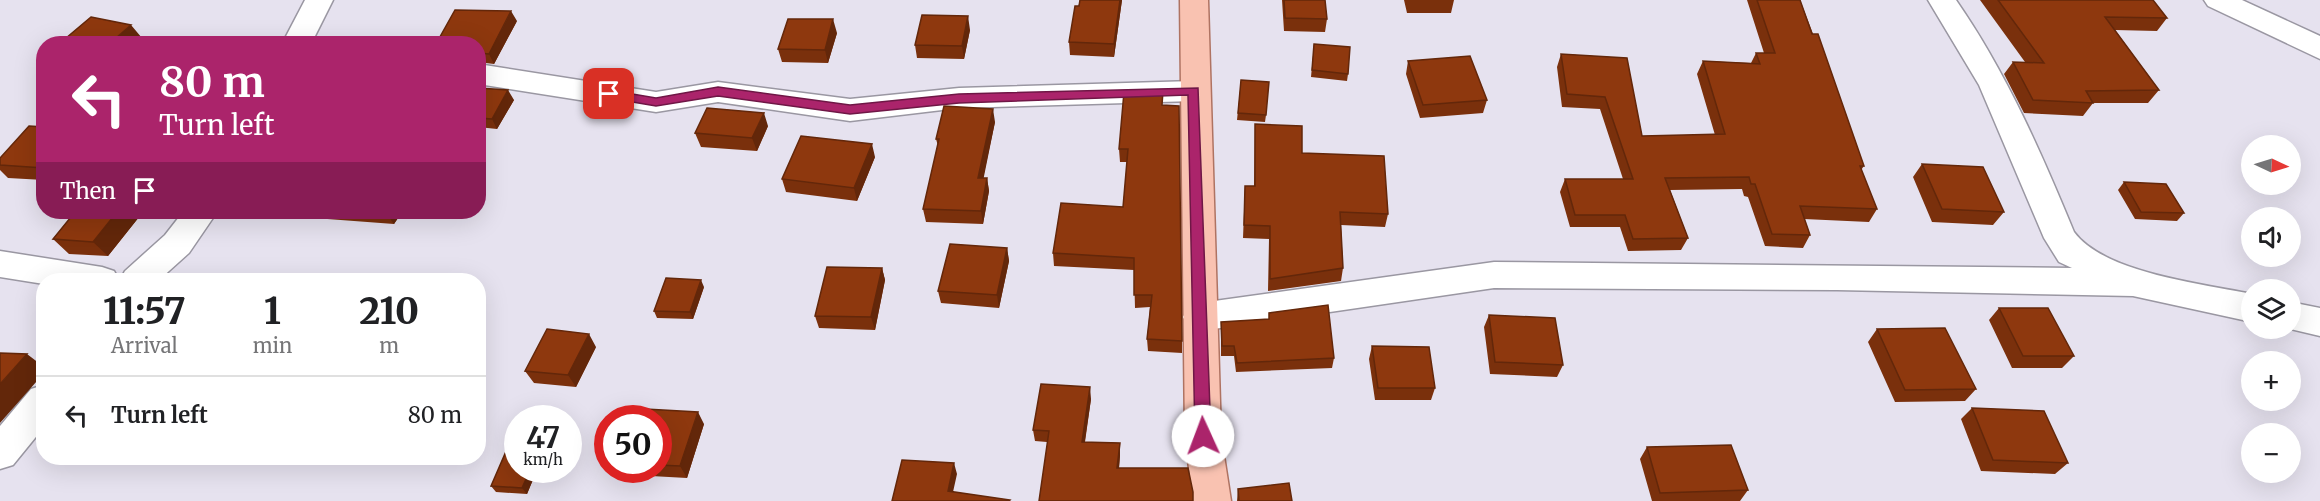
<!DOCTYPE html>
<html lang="en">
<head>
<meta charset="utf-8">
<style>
  :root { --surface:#fff; --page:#f2f2f2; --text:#202124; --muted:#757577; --line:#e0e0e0 }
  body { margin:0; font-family:Merriweather,serif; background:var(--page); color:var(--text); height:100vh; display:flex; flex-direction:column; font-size:22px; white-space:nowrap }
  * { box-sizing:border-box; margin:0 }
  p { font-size:20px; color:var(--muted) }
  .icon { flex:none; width:33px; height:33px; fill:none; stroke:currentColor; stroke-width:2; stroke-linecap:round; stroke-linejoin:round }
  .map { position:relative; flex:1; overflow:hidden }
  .panel { position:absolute; left:36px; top:273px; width:450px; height:192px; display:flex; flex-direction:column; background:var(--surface); border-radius:24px; box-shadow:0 6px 24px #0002 }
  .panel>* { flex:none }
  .top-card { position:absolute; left:36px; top:36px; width:450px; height:183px; border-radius:24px; box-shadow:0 6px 24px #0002; background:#ab246b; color:#fff; overflow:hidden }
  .needle { width:39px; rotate:94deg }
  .tools { position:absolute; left:2241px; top:135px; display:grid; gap:12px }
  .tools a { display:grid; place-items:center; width:60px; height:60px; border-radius:50%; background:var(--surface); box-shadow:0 6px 24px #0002; font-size:30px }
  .speed { position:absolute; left:504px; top:405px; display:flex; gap:12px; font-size:30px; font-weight:700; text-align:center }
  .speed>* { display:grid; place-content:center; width:78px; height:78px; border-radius:50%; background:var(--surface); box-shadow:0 6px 24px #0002; line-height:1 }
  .speed small { font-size:15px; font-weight:400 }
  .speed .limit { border:9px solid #d22; background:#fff; color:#111 }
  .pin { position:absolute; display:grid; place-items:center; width:51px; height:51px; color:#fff; margin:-26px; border-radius:12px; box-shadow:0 3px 9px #0006 }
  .me { position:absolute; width:66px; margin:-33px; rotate:358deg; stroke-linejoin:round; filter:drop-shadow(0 0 4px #0008) }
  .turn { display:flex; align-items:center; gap:21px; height:126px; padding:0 24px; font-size:27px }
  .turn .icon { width:78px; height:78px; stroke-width:2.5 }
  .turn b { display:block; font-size:42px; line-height:51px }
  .then { display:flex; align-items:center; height:57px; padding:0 24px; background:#0003; gap:12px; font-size:22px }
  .eta { display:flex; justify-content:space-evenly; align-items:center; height:102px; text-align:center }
  .eta b { font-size:36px; font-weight:800; line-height:42px }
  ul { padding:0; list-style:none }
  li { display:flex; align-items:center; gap:18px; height:78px; padding:0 24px; border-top:2px solid var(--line) }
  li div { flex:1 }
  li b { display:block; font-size:22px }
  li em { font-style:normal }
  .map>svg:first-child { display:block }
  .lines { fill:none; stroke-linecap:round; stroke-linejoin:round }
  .minor-casing { stroke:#9a97a2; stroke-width:3 }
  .major-casing { stroke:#af7362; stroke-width:3 }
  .minor { fill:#fff; fill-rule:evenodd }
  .major { fill:#f9c2b1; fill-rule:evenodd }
  .wall { fill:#7a300c }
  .shaded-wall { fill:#63270a }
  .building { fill:#8e380e; stroke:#63270a; stroke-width:1.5 }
  .route { fill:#ab246b; stroke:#6f1746; stroke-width:1.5 }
</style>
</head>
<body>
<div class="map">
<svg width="2320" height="501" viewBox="0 0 2320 501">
  <rect width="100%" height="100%" fill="#e6e2ef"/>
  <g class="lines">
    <g class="minor-casing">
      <path id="minor" d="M305,0H333L311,44H282Z
        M1928,0H1956C2006,72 2041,152 2074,232C2104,273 2203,284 2252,294V322L2133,296L1837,290L1494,288L1200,331L1188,327L1183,317L1188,307L1200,303L1494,262L2072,268L2059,262L2044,238L1979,85Z
        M2204,0H2242L2320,36V59L2208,6Z
        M478,64L656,92L718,82L850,99L959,88L1194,81L1204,84L1209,91L1204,98L1194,101L959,108L850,121L718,102L656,112L478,84Z
        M183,212H217L189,253L159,280H120L125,271L165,235Z
        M0,251L102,267L114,271L119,280H44V284L0,277Z
        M2290,302L2320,308V336L2286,328H2290Z
        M44,385V427L13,465L0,469V426L31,389Z"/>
    </g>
    <g class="major-casing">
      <path id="major" d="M1180,0H1208L1221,436L1231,501H1193L1185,436Z"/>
    </g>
    <use href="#minor" class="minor"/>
    <use href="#major" class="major"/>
  </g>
  <path class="wall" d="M1080,0H1122L1114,57L1070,55L1069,42Z
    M1282,0H1325L1327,19L1325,32L1284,31Z
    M1404,0H1454L1451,13H1407Z
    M1747,0H1800L1864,166L1861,170L1877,209L1869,222L1804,219L1810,235L1803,248L1765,246L1748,197L1744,196L1742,189L1670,190L1688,238L1681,250L1628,251L1620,227H1570L1560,192L1565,179H1623L1600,109L1562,107L1557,67L1561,54L1627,58L1642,136L1715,135L1697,74L1703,61L1751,63L1756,53H1764Z
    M1980,0H2153L2167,18L2157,31L2115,30L2159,90L2148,103H2093L2083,116L2024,113L2004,74L2013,62H2025Z
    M517,21L494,64L478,62V44Z
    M970,30L964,59L917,58L915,45Z
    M837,33L828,63L782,62L778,49Z
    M1314,44L1348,74L1347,81L1311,77Z
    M1408,61L1487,100L1483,113L1420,118L1406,74Z
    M478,80L482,87V88L514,100L497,129L478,127Z
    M1241,80L1266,115L1265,122L1237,120Z
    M1163,105L1182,341V353L1148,351L1147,339L1150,307L1135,308L1134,270L1054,266L1053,253L1123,207L1127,162H1120L1119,149Z
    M995,122L983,178H987L989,191L983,224L926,222L923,209L938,146L936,139Z
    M1255,124L1302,153L1388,214L1385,227L1341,225L1343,268L1341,281L1268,291L1269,239L1243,238L1245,186H1254Z
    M768,126L757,151L701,147L695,133Z
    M44,127V180L8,178L0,170V158Z
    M875,157L857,201L786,192L782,179Z
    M1922,164L2004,212L1993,225L1932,222L1913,177Z
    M2124,182L2184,213L2177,221L2135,219L2118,190Z
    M75,212H143L108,256L69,254L53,239Z
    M310,212H402L394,224L314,218Z
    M1007,248L1009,261L999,308L941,303L938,291Z
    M882,268L885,280L875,330L819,328L815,316Z
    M704,287L693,319L657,318L654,311Z
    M1999,308L2074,356L2062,368H2012L1989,320Z
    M1269,313L1334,358L1332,368L1236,372L1234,356H1221V322L1269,319Z
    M1489,315L1563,365L1557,377L1490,374L1484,327Z
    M1877,329L1976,389L1965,401L1895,402L1868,342Z
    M1372,346L1435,388L1431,400H1375L1369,359Z
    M596,347L576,387L534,383L525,371Z
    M1091,399L1085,442L1120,443V455L1119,468L1047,442L1035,441L1033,430Z
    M1972,408L2068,463L2055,474L1981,471L1961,419Z
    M658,418L704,424L687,478L633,475L629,470H658Z
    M1647,447L1748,490L1740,501H1652L1640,459Z
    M83,458H175L172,463L85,459Z
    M518,470H537L527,494L496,492L491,486Z
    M1238,489L1292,501H1237Z"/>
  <path class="shaded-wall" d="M1120,0H1122L1114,57V44Z
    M511,11L517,21L494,64L489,54Z
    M968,16L970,30L964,59L962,46Z
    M833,19L837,33L828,63L825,50Z
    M131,25L142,38L136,44H109Z
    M478,80L482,87L478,94Z
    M508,90L514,100L497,129L492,119Z
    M993,109L995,122L981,191L978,178Z
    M764,113L768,126L757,151L752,138Z
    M872,144L875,157L857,201L854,188Z
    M987,178L989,191L983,224L981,211Z
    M117,212H143L108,256L93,242Z
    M385,212H402L394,224Z
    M1007,248L1009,261L999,308L997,295Z
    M882,268L885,280L875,330L871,317Z
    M701,280L704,287L693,319L690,312Z
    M589,334L596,347L576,387L568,375Z
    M27,354L44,367V373L0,423V384Z
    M1090,387L1091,399L1083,453L1082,442Z
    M698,412L704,424L687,478L680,466Z
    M1120,443V455L1118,479L1117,468Z
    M166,458H175L172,463Z
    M954,463L957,474L951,501L948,491Z
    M530,470H537L527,494L522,488Z"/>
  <path class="building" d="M1080,0H1120L1114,44L1069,42L1075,6H1079Z
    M1284,0H1325L1327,19L1285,18Z
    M1757,0H1800L1812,34H1818L1864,166H1860L1877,209L1800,206L1810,235L1772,234L1755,184H1751L1749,177L1665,178L1688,238L1633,239L1625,215H1575L1565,179H1633L1605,97L1567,94L1561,54L1627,58L1642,136L1725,134L1703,61L1760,64L1756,53H1775Z
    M1998,0H2153L2167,18L2105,17L2159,90L2086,91L2093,103L2033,100L2013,62L2044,63Z
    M455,10L511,11L489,54L478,53V44H436Z
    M922,15L968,16L962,46L915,45Z
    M91,17L131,25L109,44H59Z
    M788,19H833L825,50L778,49Z
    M1314,44L1350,47L1348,74L1312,70Z
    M1470,56L1487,100L1423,105L1408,61Z
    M1241,80L1269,82L1266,115L1238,113Z
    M478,88L508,90L492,119L478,118Z
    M1163,91L1162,105L1179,106L1182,341L1147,339L1152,295H1134V258L1053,253L1061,203L1123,207L1128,149H1119L1124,92Z
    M944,106L993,109L978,178H987L981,211L923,209L939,139H936Z
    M707,108L764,113L752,138L695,133Z
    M1255,124L1302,126V153L1384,156L1388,214L1340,212L1343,268L1270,279V226L1244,225L1245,186H1255Z
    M29,126L44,127V168L0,165V158Z
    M801,136L872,144L854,188L782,179Z
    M1922,164L1983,167L2004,212L1942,209Z
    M2124,182L2166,184L2184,213L2141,212Z
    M75,212H117L93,242L53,239Z
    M950,244L1007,248L997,295L938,291Z
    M827,267L882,268L871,317L815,316Z
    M666,278L701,280L690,312L654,311Z
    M1328,305L1334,358L1237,363L1234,346H1222L1221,322L1269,319V313Z
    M1999,308H2048L2074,356H2023Z
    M1489,315L1555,318L1563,365L1495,362Z
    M1945,328L1976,389L1905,390L1877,329Z
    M547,329L589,334L568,375L525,371Z
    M1372,346L1429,347L1435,388H1378Z
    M0,353L27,354L0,384Z
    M1041,384L1090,387L1082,442L1120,443L1117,468H1188L1193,492V501H1039L1049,431L1033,430Z
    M1972,408L2044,411L2068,463L1993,460Z
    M645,409L698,412L680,466L658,465V418H642Z
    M510,442L518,443V470H530L522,488L491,486Z
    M1731,445L1748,490L1660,493L1647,447Z
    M902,460L954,463L948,491L1010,500L1009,501H892Z
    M1289,483L1292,501H1239L1238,489Z"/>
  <path class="route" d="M718,87L850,105L959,94L1198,88L1211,436L1208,441H1198L1195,436L1188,95L959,103L850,114L718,96L656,106L609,98L603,94L609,90L656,98Z"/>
</svg>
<div class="tools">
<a><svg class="needle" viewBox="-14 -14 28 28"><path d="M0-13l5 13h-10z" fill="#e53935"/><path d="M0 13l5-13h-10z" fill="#757577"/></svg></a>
<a><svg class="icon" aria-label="sound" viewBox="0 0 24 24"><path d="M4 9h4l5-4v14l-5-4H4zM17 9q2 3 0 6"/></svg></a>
<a><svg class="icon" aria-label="layers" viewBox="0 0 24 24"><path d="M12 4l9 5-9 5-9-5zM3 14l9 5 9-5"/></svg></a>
<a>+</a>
<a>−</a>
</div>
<div class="speed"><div>47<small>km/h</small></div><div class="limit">50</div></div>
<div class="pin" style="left:609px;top:94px;background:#d93025"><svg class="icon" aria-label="arrive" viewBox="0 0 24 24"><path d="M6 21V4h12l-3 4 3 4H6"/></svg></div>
<svg class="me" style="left:1203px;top:436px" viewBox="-20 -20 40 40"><circle r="19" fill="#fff"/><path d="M0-13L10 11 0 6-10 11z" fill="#ab246b"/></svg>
<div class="top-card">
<div class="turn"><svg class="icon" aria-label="left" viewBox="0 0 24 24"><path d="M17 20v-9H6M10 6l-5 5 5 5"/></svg><div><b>80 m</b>Turn left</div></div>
<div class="then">Then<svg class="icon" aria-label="arrive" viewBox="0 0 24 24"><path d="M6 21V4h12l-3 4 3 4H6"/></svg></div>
</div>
<section class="panel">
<div class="eta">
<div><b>11:57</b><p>Arrival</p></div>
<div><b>1</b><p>min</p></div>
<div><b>210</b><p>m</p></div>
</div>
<ul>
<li><svg class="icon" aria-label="left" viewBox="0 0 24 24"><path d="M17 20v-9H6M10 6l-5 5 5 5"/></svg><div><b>Turn left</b></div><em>80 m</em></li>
</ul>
</section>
</div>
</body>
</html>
